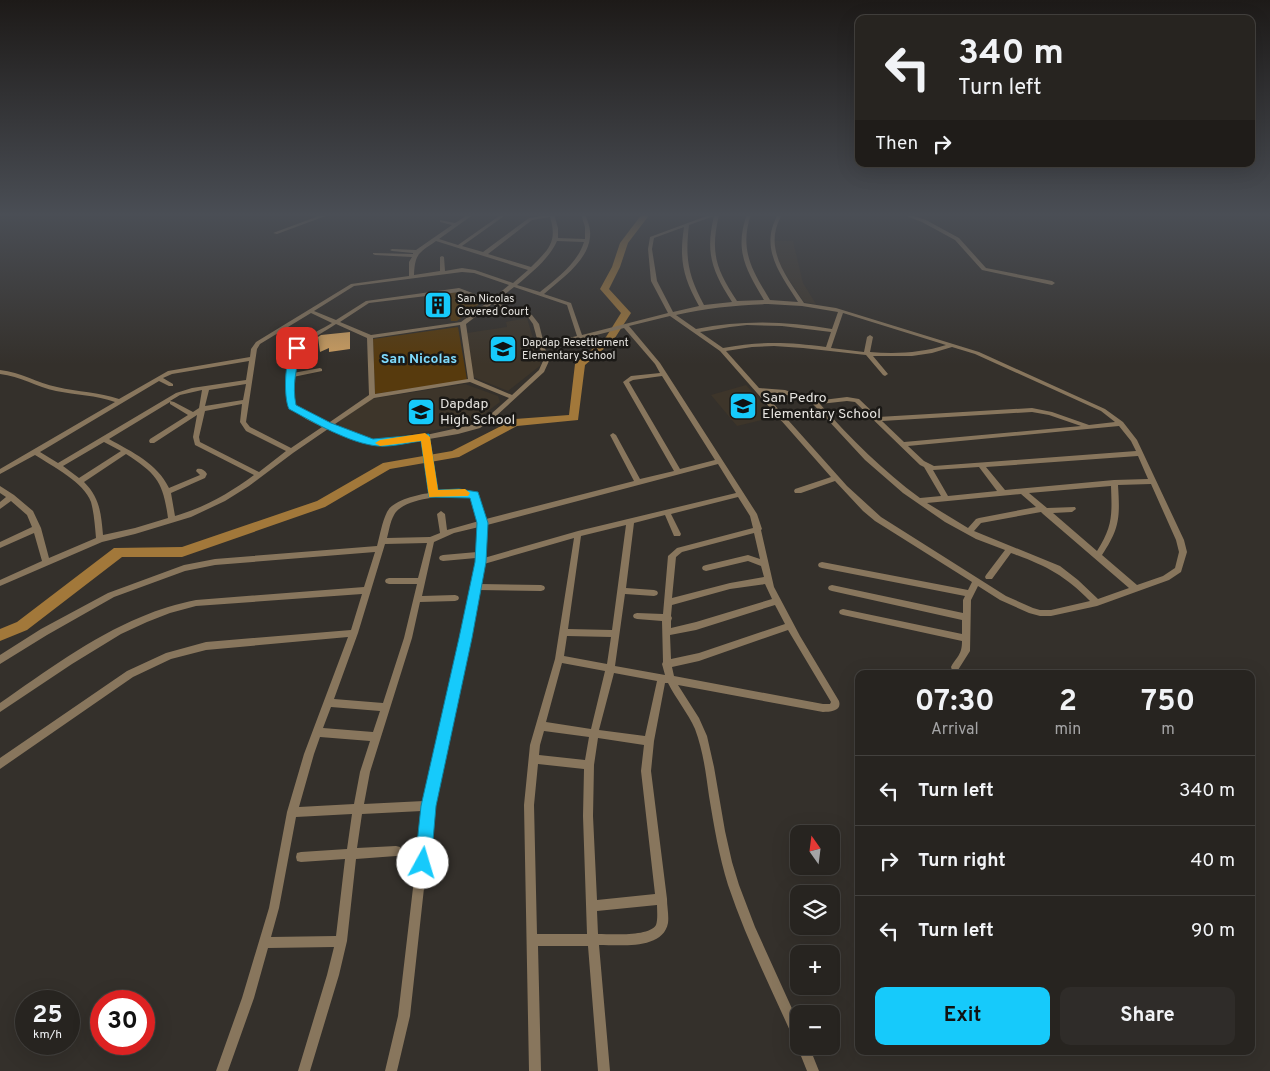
<!DOCTYPE html>
<html lang="en">
<head>
<meta charset="utf-8">
<style>
  :root { --surface:#272420; --page:#2f2c29; --text:#f1f3f6; --muted:#a4a4a5; --line:#43413e; --accent:#16cafb }
  body { margin:0; font-family:Overpass,sans-serif; background:var(--page); color:var(--text); height:100vh; display:flex; flex-direction:column; font-size:19px; white-space:nowrap }
  * { box-sizing:border-box; margin:0 }
  p { font-size:16px; color:var(--muted) }
  .icon { flex:none; width:28px; height:28px; fill:none; stroke:currentColor; stroke-width:2; stroke-linecap:round; stroke-linejoin:round }
  .map { position:relative; flex:1; overflow:hidden }
  .sheet { position:absolute; left:855px; top:670px; width:400px; height:385px; display:flex; flex-direction:column; background:var(--surface); border-radius:10px; box-shadow:0 5px 20px #0002,0 0 0 1px var(--line) }
  .sheet>* { flex:none }
  .guide { position:absolute; left:855px; top:15px; width:400px; height:152px; border-radius:10px; box-shadow:0 5px 20px #0002,0 0 0 1px var(--line); background:#272420; color:var(--text); overflow:hidden }
  .needle { width:32px; rotate:346deg }
  .tools { position:absolute; left:790px; top:825px; display:grid; gap:10px }
  .tools a { display:grid; place-items:center; width:50px; height:50px; border-radius:10px; background:var(--surface); box-shadow:0 5px 20px #0002,0 0 0 1px var(--line); font-size:25px }
  .speed { position:absolute; left:15px; top:990px; display:flex; gap:10px; font-size:25px; font-weight:700; text-align:center }
  .speed>* { display:grid; place-content:center; width:65px; height:65px; border-radius:50%; background:var(--surface); box-shadow:0 5px 20px #0002,0 0 0 1px var(--line); line-height:1 }
  .speed small { font-size:12px; font-weight:400 }
  .speed .limit { border:8px solid #d22; background:#fff; color:#111 }
  .pin { position:absolute; display:grid; place-items:center; width:42px; height:42px; color:#fff; margin:-21px; border-radius:10px; box-shadow:0 2px 8px #0006 }
  .me { position:absolute; width:55px; margin:-28px; rotate:6deg; stroke-linejoin:round; filter:drop-shadow(0 0 4px #0008) }
  .turn { display:flex; align-items:center; gap:18px; height:105px; padding:0 20px; font-size:22px }
  .turn .icon { width:65px; height:65px; stroke-width:2.5 }
  .turn b { display:block; font-size:35px; line-height:42px }
  .then { display:flex; align-items:center; height:48px; padding:0 20px; background:#0003; gap:10px; font-size:19px }
  .eta { display:flex; justify-content:space-evenly; align-items:center; height:85px; text-align:center }
  .eta b { font-size:30px; font-weight:700; line-height:35px }
  .primary-button { display:flex; gap:10px; margin-top:auto; padding:10px 20px }
  .primary-button a { flex:1; height:58px; border-radius:10px; background:var(--accent); color:#111; font-size:20px; font-weight:700; line-height:58px; text-align:center }
  .primary-button a+a { background:var(--page); color:var(--text) }
  ul { padding:0; list-style:none }
  li { display:flex; align-items:center; gap:15px; height:70px; padding:0 20px; border-top:1px solid var(--line) }
  li div { flex:1 }
  li b { display:block; font-size:19px }
  li em { font-style:normal }
  .map>svg:first-child { display:block }
  .built { fill:#3d352a }
  .green { fill:#573a0d }
  .lines { fill:none; stroke-linecap:round; stroke-linejoin:round }
  .river { fill:#a2783a; fill-rule:evenodd }
  .building { fill:#cb9e61 }
  .minor { fill:#88765d; fill-rule:evenodd }
  .route { fill:#16cafb; stroke:#0e83a3 }
  .slow { fill:#f59e0b }
  .labels { text-anchor:middle; dominant-baseline:central; stroke-width:5; stroke-linejoin:round; paint-order:stroke }
  .far-poi-label { font-size:11px; fill:#e6e4e0; stroke:#1b1916; text-anchor:start }
  .far-quarter-label { font-size:14px; font-weight:bold; fill:#7edafc; stroke:#1b1916 }
  .poi-label { font-size:14px; fill:#e6e4e0; stroke:#1b1916; text-anchor:start }
</style>
</head>
<body>
<div class="map">
<svg width="1270" height="1071" viewBox="0 0 1270 1071">
  <rect width="100%" height="100%" fill="#34302b"/>
  <path class="built" d="M774,241H793L803,283L816,304L804,302L780,266L775,256Z
    M527,318L541,365L508,391L473,377L467,333L507,327L506,322Z
    M465,384L498,396L500,402L471,424L375,440L340,427L339,421L371,399Z
    M746,385L775,417L737,426L711,395Z"/>
  <path class="green" d="M454,292L483,301L457,321H451L447,293Z
    M458,327L467,380L375,394L373,339Z"/>
  <g class="lines">
    <path class="river" d="M642,214H650L628,243L620,267L609,289L631,313L613,341L585,365L578,420L517,426L459,457L390,469L325,507L182,557H122L27,630L0,641V629L17,622L114,548L182,547L317,501L383,463L452,451L515,419L569,415L575,364L606,337L621,313L600,289L612,267L620,243Z"/>
  </g>
  <path class="building" d="M446,296L449,312L430,315L428,299Z
    M350,332V349L329,352V348L320,352L318,337L321,335Z"/>
  <g class="lines">
    <path class="minor" d="M324,214H331L277,234L273,233Z
      M469,214H474L439,239L458,245L502,214H507L462,246L483,252L529,218L554,214L558,228V238L585,239V227L581,214H585C588,222 591,229 590,237C588,261 561,279 544,294L571,303L582,335L668,313L651,281L648,249L650,237L712,214L719,215C710,253 716,269 737,301L764,300C746,270 734,250 747,214H751C739,250 752,270 770,300L798,302C785,281 767,259 771,233C772,226 775,220 778,214H782C780,219 777,224 776,229C769,256 790,282 804,303L836,308L979,352L1105,409L1123,422L1137,440L1184,540L1187,552L1181,572L1169,580L1097,606L1051,616H1040L1029,613L1000,600L978,586L971,600L970,651L958,670L955,671L952,670L951,667C957,656 962,655 962,641L843,615L840,614L839,612L840,610L843,609L962,634V620L832,591L829,590L828,588L829,586L832,585L963,613V600L965,596L822,568L819,567L818,565L819,563L822,562L968,590L972,582L875,521L863,511L835,481L801,493H795L794,491L795,489L831,477L720,351L670,316L629,326L660,363L757,514L762,529L761,530L774,587L800,636L839,701C842,711 831,712 823,712L678,685L699,718L707,736L714,767L725,831L732,862L739,885L755,927L799,1024V1046H809L819,1071H807L797,1046L798,1044L795,1042C772,990 746,939 728,885C719,856 714,826 709,796C706,774 703,750 695,729C688,713 676,699 668,683H665L654,741L651,771L667,899C667,907 669,915 668,923C663,950 620,945 599,945L610,1071H598L588,946H538L541,1071H529L524,805L530,745L555,659L574,538L484,564L480,584L541,585L544,586L545,588L544,590L541,591L479,590L470,638L433,806L410,1016L397,1071H385L398,1016L422,811L362,814L357,848L396,846L400,847L401,851L400,855L396,856L356,859L347,941L339,975L310,1071H298L327,975L334,947L268,948L254,998L228,1071H216L242,998L269,908L287,812L304,754L348,637L206,650L171,659L133,677L0,769V758L127,671L166,653L206,642L351,630L362,594L196,606L170,613L147,622L121,634L72,664L0,712V703C45,672 90,638 141,617C159,609 177,604 196,600L364,587L375,552L215,565L185,571L114,597L47,635L0,664V655L41,629L108,593L184,565L215,559L377,546C380,535 382,522 387,512C393,500 417,495 429,493L422,440C406,442 390,446 374,444C358,443 342,435 328,429L293,453L249,486L225,501L191,517L135,534L102,542L0,586V580L42,561L34,533L0,548V542L32,527L27,515L11,501L0,509V502L6,497L0,493V486L14,495L33,511L41,528L49,558L96,538C95,526 94,513 91,502C84,482 52,466 35,455L0,474V469L115,402C96,395 76,395 56,391C37,387 20,376 0,374V370C21,372 37,383 57,387C78,392 99,392 119,399L168,371L250,357L251,349L256,342L351,284L409,276V262L412,257L375,255L373,254V253L413,254V253L392,251L390,250L392,249L416,250L452,225L440,222V220L455,223ZM714,216C705,253 712,271 732,302L704,305C688,275 685,259 689,225ZM550,217C558,242 548,250 531,267L488,254L532,220ZM684,227C679,260 683,277 699,306L673,312L657,281L652,249L654,238ZM436,241L528,270L513,283L475,270L462,268L445,271L444,257L442,256L440,257V271L414,275C415,253 419,253 436,241ZM557,241L584,242C577,264 557,278 540,292L517,285C532,272 549,259 557,241ZM462,272L474,273L509,285L491,300L459,288L366,301L336,320L314,311L354,286ZM514,287L567,305L577,336L544,344L539,324L532,315L495,302ZM459,292L488,302L461,322L371,335L340,322L369,303ZM492,304L528,317L533,324L539,346L538,347L540,348L543,361L539,370L512,395L474,379L466,324ZM768,304L802,306L838,312L832,329C786,321 742,320 696,329L676,315C706,308 736,305 768,304ZM311,313L332,323C322,329 310,334 302,342C285,357 282,388 290,408L306,419L322,427L291,448L250,427L246,422L257,349L260,344ZM843,313L946,345C921,353 896,354 870,352L873,337L870,335L867,337L864,352L831,348ZM336,324L367,338L369,395L327,424L295,406L292,390L293,377L322,371V369L320,368L293,373C299,343 313,339 336,324ZM460,325L468,379L375,394L373,338ZM747,325L782,326L831,332L826,347C788,342 761,341 723,348L700,332L730,327ZM624,328L655,364L660,373L631,376L623,382L674,471L640,479L616,435L613,433L610,435L634,481L486,519L479,495C464,490 451,490 436,492L429,439L458,434L480,428L495,417L544,372L549,361L545,348ZM774,346L803,348L866,355L883,375L885,376L888,374L873,356H912L932,353L952,347L975,354L1101,411L1115,422L1089,425L1052,412L1032,408L878,417L859,399L847,397L815,401L785,390L759,388L726,351L752,347ZM249,361L246,380L192,388L176,393L58,463L40,452L159,381L169,386H173V384L163,378L172,374ZM662,376L715,460L680,469L629,382L633,380ZM470,382L509,398L491,414L476,424L426,435L393,439L372,440L356,435L332,426L374,398ZM246,384L243,400L205,406L209,390ZM202,390L199,408L193,412L174,402L170,401L180,395ZM763,392L784,394L813,404L865,460L903,493L945,522L976,539L1005,550L986,575L985,577L986,579H992L1011,553C1046,566 1063,574 1090,601L1051,610H1040L1033,608L1006,596L881,517L847,486ZM847,401L855,402L920,465L924,467L941,496L920,498C883,471 851,439 820,404ZM170,402V404L188,415L150,439L149,441L150,443H154L197,415L193,437L195,445L254,475C230,493 203,508 175,516L171,493L205,478L207,474C205,470 201,468 197,469L196,471L200,475L169,488C157,463 132,452 109,439ZM242,404L240,422L246,431L286,451L259,472L200,442L199,437L205,411ZM1032,412L1049,415L1081,426L904,442L882,421ZM1119,426L1131,441L1136,451L934,466L924,461L908,446ZM104,442L121,451L79,478L63,466ZM126,454C157,474 163,482 168,518L135,528L103,535C101,513 100,498 84,482ZM1138,456L1148,479L1114,480L1005,490L986,467ZM718,464L736,493L578,531L484,558L487,525ZM979,467L997,491L948,496L933,470ZM1151,484L1176,540L1179,552L1175,568L1163,576L1137,585L1102,555C1120,528 1120,517 1118,485ZM1111,486C1112,514 1113,526 1097,551L1053,513L1072,512L1076,509L1075,507L1047,508L1029,493ZM1021,494L1036,507L979,518L976,519L968,528L927,503ZM458,495L467,496L473,499L479,521L447,530L445,514L441,511L437,514L440,533L430,537L387,538C389,531 390,522 394,515C402,499 442,496 458,495ZM738,497L750,516L753,528L677,548L668,556L663,614L637,613L634,614L633,616L634,618L637,619L662,621L663,662L662,664L665,675L615,666L625,594L654,596L657,595L658,593L657,591L654,590L626,588L634,523L665,515L674,536H680L681,534L671,514ZM1041,512L1043,514L1129,588L1098,599L1078,580L1060,566L974,531L981,523ZM626,525L612,630L568,629L581,536ZM479,527L477,552L443,555L440,556L439,558L440,560L443,561L476,558L462,638L424,801L364,804L370,772L412,638L420,602L455,601L458,600L459,598L458,596L455,595L422,596L434,542L454,533ZM754,533L760,559L748,555L706,565L703,566L702,568L703,570L706,571L748,561L761,566L764,577L730,583L672,598L676,557L682,552ZM427,543L418,578H389L386,579L385,581L386,583L389,584H417L404,638L383,703L334,699L358,633L385,544ZM765,584L772,599L696,622L671,628V621L672,618L671,616L672,605L730,589ZM775,605L785,624L699,653L671,659L670,635L696,630ZM788,630L831,702L830,704H823L674,676L672,667L699,661ZM567,636L611,637L607,664L564,656ZM562,663L605,671L591,729L546,722ZM614,673L657,681L645,736L599,730ZM331,707L380,711L373,732L323,728ZM544,731L589,737L585,760L539,755L540,745ZM320,737L370,741L360,772L354,804L299,807L314,754ZM598,738L644,745L641,771L655,894L597,900L593,816L594,765ZM538,764L584,769L583,816L587,934H537L534,805ZM352,814L347,849L301,852L297,853L296,857L297,861L301,862L345,859L336,936L271,937L279,908L296,817ZM657,905C657,911 658,919 656,925C649,937 611,934 598,934L597,911Z
      M901,214H908L926,220L959,238L986,268L1052,281L1055,283L1052,285L982,270L955,240L922,222Z"/>
  </g>
  <linearGradient id="sky" x2="0" y2="1"><stop stop-color="#1d1a18"/><stop offset="0.59" stop-color="#4a4e55"/><stop offset="1" stop-color="#4a4e55" stop-opacity="0"/></linearGradient>
  <rect width="1270" height="364" fill="url(#sky)"/>
  <path class="route" d="M297,345L302,348C296,367 292,386 296,405L331,423L373,439L429,434L438,490L459,489L478,492L488,523L486,562L472,638L436,806L431,863L428,869L423,871L417,869L415,863L421,806L459,638L475,562L477,523L470,498L429,497L421,441C407,443 392,447 378,446C351,444 313,422 289,409C283,397 284,351 297,345Z"/>
  <path class="slow" d="M425,433L430,437L438,490L465,489L470,493L468,496L429,497L421,441L380,446L375,443L380,440Z"/>
  <defs>
    <g id="building-square" transform="scale(1.4375)"><rect x="-9" y="-9" width="18" height="18" rx="4" fill="#16cafb" stroke="#1b1916"/><path d="M-4-6H4V6H1V3H-1V6H-4ZM-2.5-4.3h1.7v1.8h-1.7ZM.8-4.3h1.7v1.8H.8ZM-2.5-1h1.7V.8h-1.7ZM.8-1h1.7V.8H.8Z" fill="#111"/></g>
    <g id="school-square" transform="scale(1.4375)"><rect x="-9" y="-9" width="18" height="18" rx="4" fill="#16cafb" stroke="#1b1916"/><path d="M0-5L7-2L0 1L-7-2ZM-4 1L0 2.5L4 1V4Q0 6-4 4Z" fill="#111"/></g>
  </defs>
  <g fill-rule="evenodd">
    <use href="#building-square" x="438" y="305"/>
    <use href="#school-square" x="503" y="349"/>
    <use href="#school-square" x="743" y="406"/>
    <use href="#school-square" x="421" y="412"/>
  </g>
  <g class="labels">
    <g class="far-poi-label">
      <text x="457" y="299">San Nicolas<tspan x="457" dy="13">Covered Court</tspan></text>
      <text x="522" y="343">Dapdap Resettlement<tspan x="522" dy="13">Elementary School</tspan></text>
    </g>
    <g class="far-quarter-label">
      <text x="419" y="359">San Nicolas</text>
    </g>
    <g class="poi-label">
      <text x="762" y="398">San Pedro<tspan x="762" dy="16">Elementary School</tspan></text>
      <text x="440" y="404">Dapdap<tspan x="440" dy="16">High School</tspan></text>
    </g>
  </g>
</svg>
<div class="tools">
<a><svg class="needle" viewBox="-14 -14 28 28"><path d="M0-13l5 13h-10z" fill="#e53935"/><path d="M0 13l5-13h-10z" fill="#a4a4a5"/></svg></a>
<a><svg class="icon" aria-label="layers" viewBox="0 0 24 24"><path d="M12 4l9 5-9 5-9-5zM3 14l9 5 9-5"/></svg></a>
<a>+</a>
<a>−</a>
</div>
<div class="speed"><div>25<small>km/h</small></div><div class="limit">30</div></div>
<div class="pin" style="left:297px;top:348px;background:#d93025"><svg class="icon" aria-label="arrive" viewBox="0 0 24 24"><path d="M6 21V4h12l-3 4 3 4H6"/></svg></div>
<svg class="me" style="left:423px;top:863px" viewBox="-20 -20 40 40"><circle r="19" fill="#fff"/><path d="M0-13L10 11 0 6-10 11z" fill="#16cafb"/></svg>
<div class="guide">
<div class="turn"><svg class="icon" aria-label="left" viewBox="0 0 24 24"><path d="M17 20v-9H6M10 6l-5 5 5 5"/></svg><div><b>340 m</b>Turn left</div></div>
<div class="then">Then<svg class="icon" aria-label="right" viewBox="0 0 24 24"><path d="M7 20v-9h11M14 6l5 5-5 5"/></svg></div>
</div>
<section class="sheet">
<div class="eta">
<div><b>07:30</b><p>Arrival</p></div>
<div><b>2</b><p>min</p></div>
<div><b>750</b><p>m</p></div>
</div>
<ul>
<li><svg class="icon" aria-label="left" viewBox="0 0 24 24"><path d="M17 20v-9H6M10 6l-5 5 5 5"/></svg><div><b>Turn left</b></div><em>340 m</em></li>
<li><svg class="icon" aria-label="right" viewBox="0 0 24 24"><path d="M7 20v-9h11M14 6l5 5-5 5"/></svg><div><b>Turn right</b></div><em>40 m</em></li>
<li><svg class="icon" aria-label="left" viewBox="0 0 24 24"><path d="M17 20v-9H6M10 6l-5 5 5 5"/></svg><div><b>Turn left</b></div><em>90 m</em></li>
</ul>
<div class="primary-button"><a>Exit</a><a>Share</a></div>
</section>
</div>
</body>
</html>
